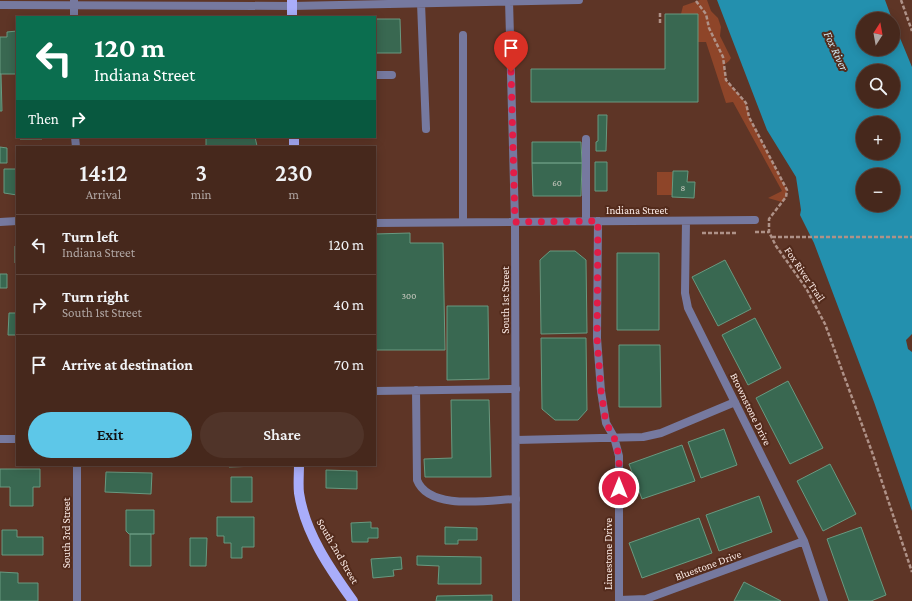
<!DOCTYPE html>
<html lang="en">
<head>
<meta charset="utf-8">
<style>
  :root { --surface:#46281c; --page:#503429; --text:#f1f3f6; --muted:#b0a6a3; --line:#5e443b; --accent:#5dc7e8 }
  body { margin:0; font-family:"Crimson Pro",serif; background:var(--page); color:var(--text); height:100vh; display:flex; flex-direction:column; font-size:15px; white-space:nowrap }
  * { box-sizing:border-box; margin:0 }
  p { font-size:13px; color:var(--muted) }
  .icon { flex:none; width:22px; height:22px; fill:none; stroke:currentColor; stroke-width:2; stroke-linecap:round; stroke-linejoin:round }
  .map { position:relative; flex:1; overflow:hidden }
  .drawer { position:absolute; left:16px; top:146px; width:360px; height:320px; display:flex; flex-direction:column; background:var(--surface); border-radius:0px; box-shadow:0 2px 10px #0003,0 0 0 1px var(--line) }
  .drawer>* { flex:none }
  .guide { position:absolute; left:16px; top:16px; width:360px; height:122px; border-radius:0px; box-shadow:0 2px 10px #0003,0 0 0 1px var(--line); background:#0b6e4f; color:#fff; overflow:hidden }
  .needle { width:26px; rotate:11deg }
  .buttons { position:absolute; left:856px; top:12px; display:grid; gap:8px }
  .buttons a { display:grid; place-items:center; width:44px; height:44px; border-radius:50%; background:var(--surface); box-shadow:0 2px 10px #0003,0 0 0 1px var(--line); font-size:20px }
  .pin { position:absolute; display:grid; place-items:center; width:34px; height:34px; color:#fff; margin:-41px -17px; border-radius:50% 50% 50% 0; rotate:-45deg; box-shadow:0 0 4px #0007 }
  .pin .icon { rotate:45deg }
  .me { position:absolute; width:44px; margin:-22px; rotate:0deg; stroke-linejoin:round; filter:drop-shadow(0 0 3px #0008) }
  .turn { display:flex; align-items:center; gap:14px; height:84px; padding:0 12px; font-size:18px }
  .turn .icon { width:52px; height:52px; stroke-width:2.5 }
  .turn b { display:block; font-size:28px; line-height:34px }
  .then { display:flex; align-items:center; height:38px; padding:0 12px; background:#0003; gap:8px; font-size:15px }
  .eta { display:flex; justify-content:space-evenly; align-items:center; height:68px; text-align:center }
  .eta b { font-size:24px; font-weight:600; line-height:28px }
  .primary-button { display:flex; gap:8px; margin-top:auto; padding:8px 12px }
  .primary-button a { flex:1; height:46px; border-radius:24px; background:var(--accent); color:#111; font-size:16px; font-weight:600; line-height:46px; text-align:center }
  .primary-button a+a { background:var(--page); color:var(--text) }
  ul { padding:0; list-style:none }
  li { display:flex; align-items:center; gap:12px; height:60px; padding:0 12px; border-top:1px solid var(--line) }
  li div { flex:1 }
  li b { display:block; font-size:15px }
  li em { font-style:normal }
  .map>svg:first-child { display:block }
  .green { fill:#8e4529 }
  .water { fill:#2390ae; fill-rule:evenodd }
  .building { fill:#396851; stroke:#699980 }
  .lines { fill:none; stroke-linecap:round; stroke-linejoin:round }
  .path { stroke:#af9288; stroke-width:2.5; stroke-dasharray:4 2; stroke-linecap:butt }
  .service { stroke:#76799f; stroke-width:8 }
  .minor { stroke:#76799f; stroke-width:8 }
  .tertiary { stroke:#76799f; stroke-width:8 }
  .primary { stroke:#a9adfa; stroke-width:10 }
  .route { stroke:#e11d48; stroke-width:7; stroke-dasharray:0 12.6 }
  .labels { text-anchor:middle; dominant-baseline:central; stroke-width:4; stroke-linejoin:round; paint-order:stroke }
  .number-label { font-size:9px; fill:#cbcac1 }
  .street-label { font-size:11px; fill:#fcebe6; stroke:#532b1c }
  .water-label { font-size:12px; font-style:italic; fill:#cee9f3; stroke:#532b1c }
</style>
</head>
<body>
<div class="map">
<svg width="912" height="601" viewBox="0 0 912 601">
  <rect width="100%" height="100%" fill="#5e3526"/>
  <path class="green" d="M700,0H707L711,11L718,18L721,27L720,36L731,58L729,61L724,65L726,80L746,103L749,117L787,190L786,197L782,202L768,198L782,191L733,102L726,103L706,42H698V14H681L683,6Z
    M657,172H673L672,195H657Z"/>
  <path class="water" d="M717,0H885L892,19H863V49H893V21L912,67V334L906,340L908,349L912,352V511L874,402L814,243L800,215L801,210L796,177L767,130ZM863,71H893V101H863ZM863,123H893V153H863ZM863,175H893V205H863Z"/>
  <path class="building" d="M665,14H698V102H531V69H665Z
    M375,19H400L401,53H375Z
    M17,31V74H0V37H7V32Z
    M0,74H1L2,111H0Z
    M598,115H607L606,151H596V142L598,141Z
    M20,137H42V139H20Z
    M206,137H255L257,146L206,147Z
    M532,142H581L582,163H532Z
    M0,147L7,148V163H0Z
    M595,162H607V191H595Z
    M532,163H582L581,196H533Z
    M4,169H17V195L4,193Z
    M673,171H688L687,182H695L694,198L672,197Z
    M410,233V243H443L445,350H375V234Z
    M15,246H17V263H15Z
    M550,251H575L586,260L587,333L541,334L540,260Z
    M617,253H659V330H617Z
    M725,260L751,309L718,326L692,277Z
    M0,274H7V288H0Z
    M447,306H488L489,379L447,380Z
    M9,313H17V335H8Z
    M755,318L781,368L748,385L722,335Z
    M541,338H586L587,410L578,420H555L542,409Z
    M619,345H660L661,407H619Z
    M788,381L823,448L790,464L756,398Z
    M451,400H489L491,477H425L424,459L452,458Z
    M724,429L737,465L701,478L688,442Z
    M682,445L695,481L642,499L629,464Z
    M830,464L856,514L823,531L797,481Z
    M229,465H258V466L229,467Z
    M0,469H40V487H33V506H10V487H0Z
    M326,470L357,471V489L326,488Z
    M106,472L152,473L151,494L105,492Z
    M231,477H252V502H231Z
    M759,496L772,532L719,551L706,515Z
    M126,510H154V534H129L126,531Z
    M217,517H254V547H242V558H231V543H224V536H217Z
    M699,518L712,553L642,578L629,543Z
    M371,522V528H378V538H368V542H352L351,523Z
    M445,527L477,528V540H458V544H445Z
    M861,527L886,595L871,601H849L827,539Z
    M2,530H17V537H43V555H2Z
    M130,534H151V566H130Z
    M190,538H207L206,566H190Z
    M417,556L481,557V584H438L439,566L417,565Z
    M401,557L402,569L393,570L394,576L373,578L371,559Z
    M0,572L18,573V583H38V601H0Z
    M744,582L781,601H734Z
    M492,595V601H436L437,596Z"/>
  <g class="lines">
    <path class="path" d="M901,0L912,31
      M696,1L706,14L709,28L723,57L726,80L746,103L749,117L787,190L786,197L769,219V232L776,246L806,288L825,324L872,452L912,572
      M660,23V12
      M755,232H769
      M702,233H738
      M772,237H912"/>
    <path class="service" d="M586,139V221
      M416,390L417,480C429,511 489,500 516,499
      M375,391L516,389"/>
    <path class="minor" d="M509,0L515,222L516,601
      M421,3L426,129
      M0,5L292,6L579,0
      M463,35V222
      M375,75H392
      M598,221L597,338L601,391L606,423L614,437L619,456V601
      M686,221L685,293L688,308L804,541L824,601
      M0,222L17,221
      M375,223L755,220
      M0,439H17
      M516,440L643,437L661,433L735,402
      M619,600L646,599L804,541"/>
    <path class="tertiary" d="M74,0V17
      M75,137L76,147
      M77,465V601"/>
    <path class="primary" d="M292,0V17
      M294,137V147
      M299,465C299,474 298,484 299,493C305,533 330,569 353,601"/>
  </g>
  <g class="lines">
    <path class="route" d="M511,72L515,222L598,221L597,338L601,391L606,423L614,437L619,456V488"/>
  </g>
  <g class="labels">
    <g class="number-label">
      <text x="557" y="183">60</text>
      <text x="683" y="188">8</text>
      <text x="409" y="296">300</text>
    </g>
    <g class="street-label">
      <text x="637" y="210">Indiana Street</text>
      <text transform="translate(805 274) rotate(56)">Fox River Trail</text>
      <text transform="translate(505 300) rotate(-90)">South 1st Street</text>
      <text transform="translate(751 409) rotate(64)">Brownstone Drive</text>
      <text transform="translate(66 533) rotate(-90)">South 3rd Street</text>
      <text transform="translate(338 551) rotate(60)">South 2nd Street</text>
      <text transform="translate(608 554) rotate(-90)">Limestone Drive</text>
      <text transform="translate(708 565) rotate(-20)">Bluestone Drive</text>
    </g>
    <g class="water-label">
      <text transform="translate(836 51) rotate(65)">Fox River</text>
    </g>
  </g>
</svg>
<div class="buttons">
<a><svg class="needle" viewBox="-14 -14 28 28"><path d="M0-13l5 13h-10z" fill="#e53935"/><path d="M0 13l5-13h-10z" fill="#b0a6a3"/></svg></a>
<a><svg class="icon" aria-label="search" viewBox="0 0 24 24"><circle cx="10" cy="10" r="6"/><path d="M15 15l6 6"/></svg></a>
<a>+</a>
<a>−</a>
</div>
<div class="pin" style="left:511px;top:72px;background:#d93025"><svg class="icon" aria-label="arrive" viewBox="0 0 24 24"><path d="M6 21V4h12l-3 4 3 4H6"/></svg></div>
<svg class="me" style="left:619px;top:488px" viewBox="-20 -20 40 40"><circle r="17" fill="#e11d48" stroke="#fff" stroke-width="3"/><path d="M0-11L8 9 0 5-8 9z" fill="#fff"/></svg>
<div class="guide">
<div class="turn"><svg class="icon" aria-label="left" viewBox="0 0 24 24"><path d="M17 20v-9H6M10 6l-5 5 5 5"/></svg><div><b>120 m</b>Indiana Street</div></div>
<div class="then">Then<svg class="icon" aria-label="right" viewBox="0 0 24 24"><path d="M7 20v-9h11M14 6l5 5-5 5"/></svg></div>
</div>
<section class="drawer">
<div class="eta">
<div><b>14:12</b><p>Arrival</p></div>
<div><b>3</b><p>min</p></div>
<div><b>230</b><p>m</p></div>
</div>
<ul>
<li><svg class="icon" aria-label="left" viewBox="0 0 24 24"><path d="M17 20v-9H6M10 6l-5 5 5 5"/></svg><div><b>Turn left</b><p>Indiana Street</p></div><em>120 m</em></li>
<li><svg class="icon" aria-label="right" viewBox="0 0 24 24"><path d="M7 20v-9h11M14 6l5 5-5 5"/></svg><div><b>Turn right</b><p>South 1st Street</p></div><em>40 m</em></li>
<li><svg class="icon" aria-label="arrive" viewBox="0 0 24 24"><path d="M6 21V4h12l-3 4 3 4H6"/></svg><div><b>Arrive at destination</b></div><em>70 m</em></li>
</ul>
<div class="primary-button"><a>Exit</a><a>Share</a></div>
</section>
</div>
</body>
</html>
